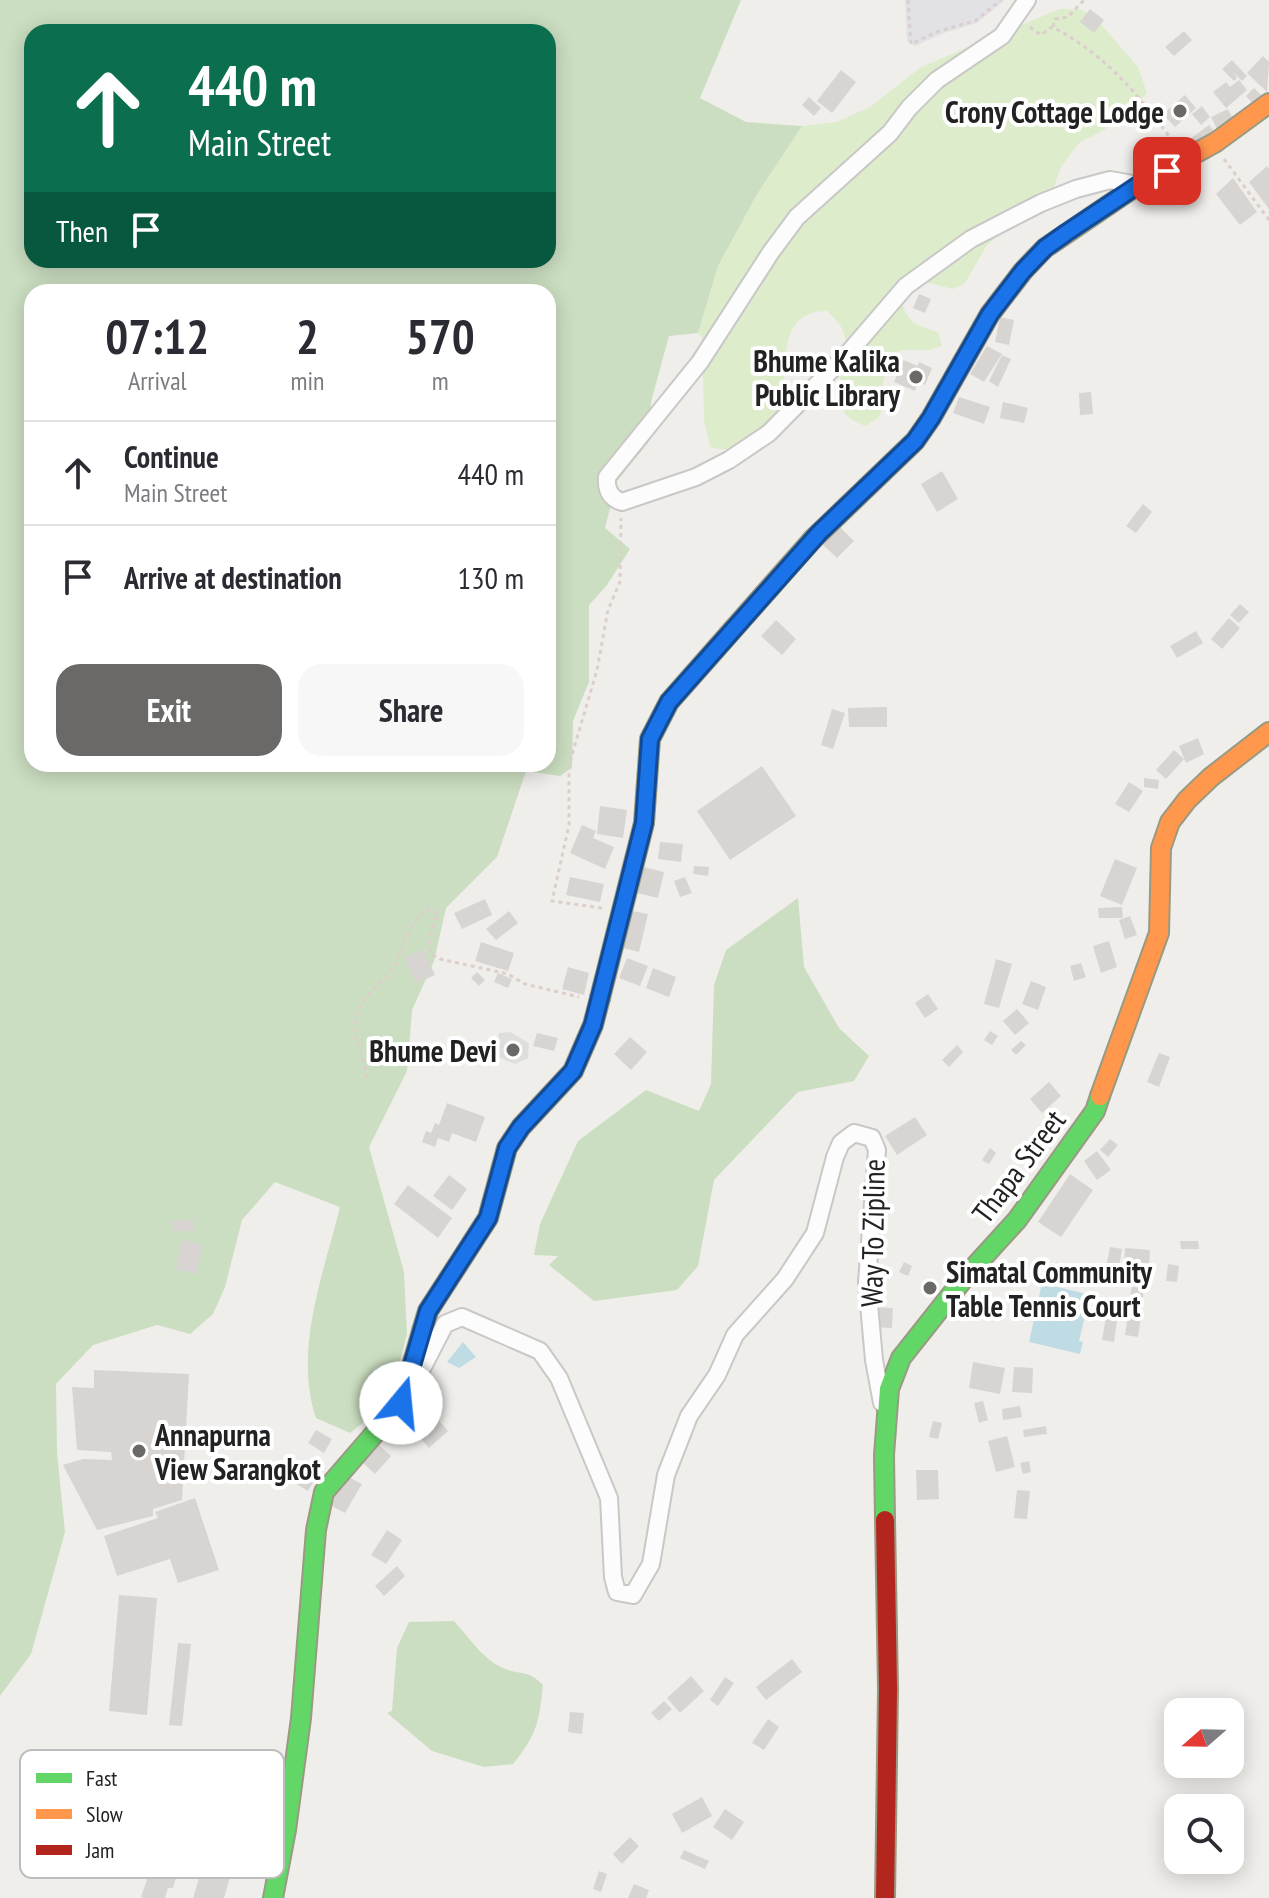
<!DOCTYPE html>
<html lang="en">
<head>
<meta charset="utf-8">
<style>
  :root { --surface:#fff; --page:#f7f7f7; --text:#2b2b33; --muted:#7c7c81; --line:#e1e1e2; --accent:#6a6968 }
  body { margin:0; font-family:"PT Sans Narrow",sans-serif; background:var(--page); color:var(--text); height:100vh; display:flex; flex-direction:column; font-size:30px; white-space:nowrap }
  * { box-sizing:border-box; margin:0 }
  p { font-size:26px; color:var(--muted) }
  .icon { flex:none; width:44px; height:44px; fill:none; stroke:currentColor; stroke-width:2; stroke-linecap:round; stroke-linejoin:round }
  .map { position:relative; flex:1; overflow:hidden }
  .sheet { position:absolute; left:24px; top:284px; width:532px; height:488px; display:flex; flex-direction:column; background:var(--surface); border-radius:24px; box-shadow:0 4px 20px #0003 }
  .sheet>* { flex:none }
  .top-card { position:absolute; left:24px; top:24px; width:532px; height:244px; border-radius:24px; box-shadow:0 4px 20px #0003; background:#0b6e4f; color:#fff; overflow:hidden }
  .needle { width:52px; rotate:250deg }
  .buttons { position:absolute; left:1164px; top:1698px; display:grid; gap:16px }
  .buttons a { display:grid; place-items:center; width:80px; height:80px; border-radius:16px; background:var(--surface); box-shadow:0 4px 20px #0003; font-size:40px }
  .pin { position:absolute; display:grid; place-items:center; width:68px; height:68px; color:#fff; margin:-34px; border-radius:16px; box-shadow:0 4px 12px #0006 }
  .me { position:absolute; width:88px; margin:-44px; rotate:17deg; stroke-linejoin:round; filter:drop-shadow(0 0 6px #0008) }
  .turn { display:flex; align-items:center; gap:28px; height:168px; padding:0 32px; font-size:36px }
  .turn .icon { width:104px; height:104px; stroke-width:2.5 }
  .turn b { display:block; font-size:56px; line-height:68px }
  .then { display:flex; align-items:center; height:76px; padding:0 32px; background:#0003; gap:16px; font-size:30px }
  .eta { display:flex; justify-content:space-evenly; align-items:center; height:136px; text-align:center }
  .eta b { font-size:48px; font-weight:600; line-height:56px }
  .action { display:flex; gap:16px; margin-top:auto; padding:16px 32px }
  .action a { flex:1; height:92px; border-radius:24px; background:var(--accent); color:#fff; font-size:32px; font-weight:600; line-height:92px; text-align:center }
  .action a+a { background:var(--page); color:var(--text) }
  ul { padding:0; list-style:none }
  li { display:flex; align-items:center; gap:24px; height:104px; padding:0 32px; border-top:2px solid var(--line) }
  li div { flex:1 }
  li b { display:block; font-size:30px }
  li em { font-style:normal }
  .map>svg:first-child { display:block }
  .religious { fill:#dededc }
  .grass { fill:#ddeccb }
  .forest { fill:#cbdec1; fill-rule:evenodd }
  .plaza { fill:#e2e1e5 }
  .water { fill:#bfdbe3 }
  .building { fill:#d7d4d2 }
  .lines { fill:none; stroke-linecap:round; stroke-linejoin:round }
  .street-casing { stroke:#c9c8c7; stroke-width:20 }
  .fast-casing { stroke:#999a82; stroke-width:22 }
  .slow-casing { stroke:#999a82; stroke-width:22 }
  .jam-casing { stroke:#999a82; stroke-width:22 }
  .path { stroke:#dccecd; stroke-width:3; stroke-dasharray:4 4; stroke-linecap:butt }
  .street { stroke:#fdfcfc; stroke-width:16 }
  .fast { stroke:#63d668; stroke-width:18 }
  .slow { stroke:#ff974d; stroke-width:18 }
  .jam { stroke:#b3261e; stroke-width:18 }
  .route-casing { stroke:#114b97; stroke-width:20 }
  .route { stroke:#1a73e8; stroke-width:14 }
  .poi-dot { fill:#6a6968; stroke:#fff; stroke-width:3 }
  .labels { text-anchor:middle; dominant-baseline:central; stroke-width:8; stroke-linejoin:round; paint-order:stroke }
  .poi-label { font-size:30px; font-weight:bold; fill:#222; stroke:#fff; text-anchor:end }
  .street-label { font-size:30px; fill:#222; stroke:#fff }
  .key { fill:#fff; stroke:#bdbdbd; stroke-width:2 }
  .key-label { font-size:22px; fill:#222 }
</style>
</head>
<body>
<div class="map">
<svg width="1269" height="1898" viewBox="0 0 1269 1898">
  <rect width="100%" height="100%" fill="#f0eeeb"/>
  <path class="religious" d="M510,1032L529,1043L528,1058L515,1064L496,1056L499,1033Z"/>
  <path class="grass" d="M1060,9H1079L1092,14L1138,67L1147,93L1128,113L1104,130L1079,143L1061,167L1051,195L987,245L965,283L953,289L925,282L902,295C903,321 915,325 938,332L942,346L929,350H900C888,369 877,381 885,404L879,417L866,426C817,411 850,368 845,337C843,326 834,318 827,311C763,311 799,396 771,426C765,431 756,435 750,440C736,449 726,452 710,447L704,420L703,373L708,345L698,333L718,266L756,196L802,126L836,122L870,107L921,67Z"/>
  <path class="forest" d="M0,0H741L700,98L746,122L802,126L756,196L718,266L698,333L669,336L651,402L648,443L617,481L605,528L630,549L607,585L589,605V682L573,721L572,768L560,776L526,771L497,857L446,908L434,961L412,1010L407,1071L369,1147L404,1272L407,1334L389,1402L350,1433L316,1418C293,1350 324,1273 340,1207L275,1182L242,1220L225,1287L213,1314L190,1334L157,1325L93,1345L56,1384L57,1452L65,1532L31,1654L0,1696ZM32,32H548V260H32ZM32,292H548V764H32Z
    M798,898L804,967L839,1028L869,1056L854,1081L798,1092L714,1180L698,1266L677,1290L594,1301L549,1265L558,1256L534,1255L540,1224L578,1141L646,1090L699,1111L711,1084L714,985L726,950Z
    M454,1621C468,1636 482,1658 501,1667C519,1676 527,1668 543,1685C539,1722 537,1735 513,1764L484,1767L432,1751L387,1713L392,1711L397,1648L409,1622Z"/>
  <path class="plaza" d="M905,0H1005L977,23L944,33L915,46L907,41Z"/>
  <path class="water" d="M1042,1283L1090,1295L1079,1341L1083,1342L1080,1354L1029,1342Z
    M463,1342L476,1357L459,1368L447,1362Z"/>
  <path class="building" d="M1090,9L1104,20L1094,33L1080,22Z
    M1184,31L1192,40L1174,56L1165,47Z
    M1263,56L1269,62L1267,92L1247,73Z
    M1232,60L1247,76L1242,81L1234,73L1237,78L1234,81L1222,69Z
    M841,70L856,82L832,113L817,101Z
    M1239,80L1247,90L1226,108L1213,92L1226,82L1230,87Z
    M1254,88L1264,98L1255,106L1246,96Z
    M1185,95L1196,108L1175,127L1163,114Z
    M809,97L821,108L814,116L802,105Z
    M1202,106L1210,117L1201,125L1192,114Z
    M1228,109L1234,121L1217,129L1211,117Z
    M1209,125L1215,132L1189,151L1183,144Z
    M1267,166L1269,169V209L1249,182Z
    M1233,178L1257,212L1240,225L1216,194Z
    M919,294L931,299L925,313L913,308Z
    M1000,317L1014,320L1009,345L995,342Z
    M987,346L1002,354L984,382L970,374Z
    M1002,355L1011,359L998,387L989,381Z
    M903,360L918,366L919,362L932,368L925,385L918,382L915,391L894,382Z
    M1091,392L1093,414L1080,415L1079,393Z
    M959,397L990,407L984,424L953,413Z
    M1003,402L1028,408L1024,423L1000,418Z
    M942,471L958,499L937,512L921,484Z
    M1143,504L1152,512L1136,533L1126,526Z
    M837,524L854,541L837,558L820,542Z
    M1240,604L1249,612L1239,623L1230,615Z
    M1229,618L1240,628L1222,649L1211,639Z
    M776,620L796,639L782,655L761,636Z
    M1196,631L1203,643L1177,658L1170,646Z
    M887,707V727H849L848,708Z
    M832,709L845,713L833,749L821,745Z
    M1198,738L1204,754L1186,763L1179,746Z
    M1174,750L1184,759L1166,779L1156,770Z
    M762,766L796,816L730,860L697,811Z
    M1144,778L1159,780L1158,789L1144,787Z
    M1129,782L1143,791L1129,812L1115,804Z
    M600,806L627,810L623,838L597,834Z
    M582,825L596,831L593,838L614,847L605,869L570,853Z
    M660,842L683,844L681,862L658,859Z
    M1115,859L1137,868L1122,905L1100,896Z
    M639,866L664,872L658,898L633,892Z
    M694,866L709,867L708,876L693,874Z
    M570,877L604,884L600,902L566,895Z
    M685,877L692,893L680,897L674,881Z
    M485,899L492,915L462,929L454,913Z
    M1122,907L1123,918H1099L1098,908Z
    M627,910L648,914L639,952L619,947Z
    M509,911L518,923L496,940L486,929Z
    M1130,916L1137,935L1125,939L1119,920Z
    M1109,941L1117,967L1101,973L1093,946Z
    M481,942L514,953L508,971L475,961Z
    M423,949L435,975L416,983L404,958Z
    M627,958L648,966L640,986L619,978Z
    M996,959L1012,964L999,1008L984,1004Z
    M1081,963L1086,977L1074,981L1070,966Z
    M568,967L589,973L584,995L562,989Z
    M653,968L676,977L669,997L646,988Z
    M477,972L485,980L479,986L471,978Z
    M498,973L512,979L508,988L494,982Z
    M1031,981L1046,987L1038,1010L1022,1004Z
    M928,994L938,1009L925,1018L915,1003Z
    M1017,1009L1029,1023L1015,1035L1003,1021Z
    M990,1031L998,1036L992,1045L984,1040Z
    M537,1033L558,1038L554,1051L533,1046Z
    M630,1037L647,1052L631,1070L614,1054Z
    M1021,1041L1026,1045L1016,1055L1011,1050Z
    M957,1045L963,1052L949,1067L942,1060Z
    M1159,1053L1170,1057L1159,1087L1147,1082Z
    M1049,1082L1061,1096L1042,1113L1030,1099Z
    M447,1103L485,1117L476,1142L452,1133L449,1142L438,1138L435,1147L422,1142L426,1131L431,1133L435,1123L439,1125Z
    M915,1117L927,1135L897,1155L885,1136Z
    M1110,1139L1118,1145L1108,1157L1100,1150Z
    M990,1148L996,1153L989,1164L982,1160Z
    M1097,1151L1111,1170L1097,1180L1084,1161Z
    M1070,1174L1093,1190L1061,1237L1038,1222Z
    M449,1175L467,1189L452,1210L433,1196Z
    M408,1185L452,1218L438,1238L394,1204Z
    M193,1219L194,1230L173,1232L172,1221Z
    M181,1240L202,1244L197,1274L176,1270Z
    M1180,1241H1198L1199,1249H1181Z
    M1110,1247L1122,1249L1116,1284L1103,1282Z
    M1125,1248L1150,1250L1149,1266L1124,1265Z
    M904,1262L912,1266L908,1276L899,1272Z
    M1168,1264L1179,1266L1177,1282L1166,1281Z
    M1128,1267L1144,1269L1142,1283L1127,1281Z
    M1132,1286L1144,1288L1142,1305L1129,1303Z
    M874,1307L893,1308L892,1328L873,1327Z
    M1129,1308L1142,1310L1138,1337L1125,1335Z
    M1107,1311L1118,1313L1114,1342L1102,1340Z
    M973,1362L1005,1368L1000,1394L969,1388Z
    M1014,1367L1033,1368L1032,1393L1012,1392Z
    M94,1370L189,1374L182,1500L153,1509V1516L97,1530L63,1465L83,1459L112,1460L111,1452L77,1450L72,1387L94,1388Z
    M420,1399L448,1431L429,1448L400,1415Z
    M983,1401L988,1420L979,1423L974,1403Z
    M1020,1406L1022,1417L1003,1420L1002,1409Z
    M933,1421L942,1423L938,1439L929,1437Z
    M1046,1426L1047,1434L1024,1437L1023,1430Z
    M316,1430L332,1439L324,1453L308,1443Z
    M1007,1436L1015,1467L996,1472L988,1441Z
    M378,1444L391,1456L375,1474L362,1462Z
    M1029,1461L1031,1472L1023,1474L1020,1463Z
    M302,1464L318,1474L308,1491L291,1481Z
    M916,1470H938L939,1499L917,1500Z
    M345,1475L362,1484L345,1513L328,1504Z
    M1017,1490L1030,1491L1027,1519L1014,1518Z
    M195,1498L219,1570L178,1583L170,1559L117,1576L104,1536L158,1518L155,1512Z
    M387,1530L402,1540L386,1564L371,1555Z
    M397,1566L405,1576L384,1596L375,1586Z
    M119,1595L157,1598L147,1715L109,1711Z
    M178,1643L191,1644L182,1726L169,1725Z
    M792,1659L802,1672L766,1700L756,1687Z
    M691,1676L704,1691L680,1713L667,1698Z
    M725,1677L734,1683L718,1706L710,1700Z
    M664,1701L672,1709L659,1721L651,1713Z
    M570,1712L584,1713L582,1734L568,1732Z
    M768,1719L779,1727L764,1750L752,1743Z
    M702,1797L712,1816L682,1833L672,1814Z
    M725,1809L744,1822L732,1840L713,1827Z
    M164,1830L188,1838L173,1888H168L165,1898H144L141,1897Z
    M630,1837L639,1846L622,1864L613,1854Z
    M684,1850L709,1861L705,1869L680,1858Z
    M202,1869L230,1877L224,1898H193Z
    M599,1871L607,1874L601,1892L593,1889Z
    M634,1884L649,1890L646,1898H628Z"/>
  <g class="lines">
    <g class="street-casing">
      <path id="street" d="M1027,0L1002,36L937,80L909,108L890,133L797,217L771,252L700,362L607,477C606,489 610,498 622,502L696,477L729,460L769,433L850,351L906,286L971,239L1041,203L1076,189L1110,180L1138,185
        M411,1390L445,1324L462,1317L540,1351L559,1378L609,1498L613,1577L617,1592L633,1595L651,1564L666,1475L689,1416L717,1375L735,1335L785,1279L815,1233L835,1157L841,1143L854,1133L872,1138L877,1150L867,1282L874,1360L882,1403"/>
    </g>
    <g class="fast-casing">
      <path id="fast" d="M600,998L644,823L650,739L669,702L813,539
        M885,1520L884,1455L889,1389L901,1358L966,1276L1017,1220L1095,1111L1100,1096
        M273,1898L286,1830L301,1718L316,1530L324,1492L401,1403L422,1331"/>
    </g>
    <g class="slow-casing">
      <path id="slow" d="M813,539L915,441L931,418L990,314L1023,271L1045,248L1138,185L1216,142L1269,103
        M1100,1096L1159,933L1161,848L1170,822L1187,800L1211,777L1269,732"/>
    </g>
    <g class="jam-casing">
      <path id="jam" d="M422,1331L428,1311L488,1218L507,1148L521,1127L573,1071L593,1025L600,998
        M885,1898L888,1689L885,1520"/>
    </g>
    <path class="path" d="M908,0L911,44L939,31L975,21L1001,0
      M1030,27L1041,35L1052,27C1107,55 1139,96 1175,144
      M1053,27L1055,19L1068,17L1084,0
      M1224,159L1269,220
      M602,908L552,901L569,825V765L597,670L608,610L620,582L621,518
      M367,1078C366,1060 352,1039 355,1023C360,995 375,992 390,972C406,951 405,923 429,909L437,913L429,943L431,954L440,959L508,974L525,984L579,997"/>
    <use href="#street" class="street"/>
    <use href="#fast" class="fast"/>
    <use href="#slow" class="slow"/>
    <use href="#jam" class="jam"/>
  </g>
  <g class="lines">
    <g class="route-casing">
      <path id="route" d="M401,1403L428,1311L488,1218L507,1148L521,1127L573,1071L593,1025L644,823L650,739L669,702L819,533L915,441L931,418L990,314L1023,271L1045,248L1066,233L1138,185L1167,171"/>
    </g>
    <use href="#route" class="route"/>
  </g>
  <g class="poi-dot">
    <circle cx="1180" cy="111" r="8"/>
    <circle cx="916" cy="377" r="8"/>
    <circle cx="513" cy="1050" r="8"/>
    <circle cx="930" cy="1288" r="8"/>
    <circle cx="139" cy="1451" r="8"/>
  </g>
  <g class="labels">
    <g class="poi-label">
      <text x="1164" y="111">Crony Cottage Lodge</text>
      <text x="900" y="360">Bhume Kalika<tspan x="900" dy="34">Public Library</tspan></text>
      <text x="497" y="1050">Bhume Devi</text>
      <text x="946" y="1271" text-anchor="start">Simatal Community<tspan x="946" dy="34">Table Tennis Court</tspan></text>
      <text x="155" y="1434" text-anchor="start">Annapurna<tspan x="155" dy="34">View Sarangkot</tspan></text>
    </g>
    <g class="street-label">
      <text transform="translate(1018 1166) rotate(-53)">Thapa Street</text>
      <text transform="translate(872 1233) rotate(-89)">Way To Zipline</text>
    </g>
  </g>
  <rect x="20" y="1750" width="264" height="128" rx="12" class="key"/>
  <rect x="36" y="1773" width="36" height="10" fill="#63d668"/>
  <rect x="36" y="1809" width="36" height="10" fill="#ff974d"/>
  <rect x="36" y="1845" width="36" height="10" fill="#b3261e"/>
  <g class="key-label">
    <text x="86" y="1786">Fast</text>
    <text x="86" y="1822">Slow</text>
    <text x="86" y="1858">Jam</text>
  </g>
</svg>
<div class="buttons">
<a><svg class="needle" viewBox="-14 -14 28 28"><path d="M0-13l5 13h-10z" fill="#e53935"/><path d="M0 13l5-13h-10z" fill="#7c7c81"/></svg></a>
<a><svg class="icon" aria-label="search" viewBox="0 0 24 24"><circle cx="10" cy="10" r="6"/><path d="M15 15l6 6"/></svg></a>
</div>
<div class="pin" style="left:1167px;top:171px;background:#d93025"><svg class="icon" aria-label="arrive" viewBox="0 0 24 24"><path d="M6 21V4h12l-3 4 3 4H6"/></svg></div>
<svg class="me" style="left:401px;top:1403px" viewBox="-20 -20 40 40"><circle r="19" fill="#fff"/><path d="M0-13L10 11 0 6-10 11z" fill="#1a73e8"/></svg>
<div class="top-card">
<div class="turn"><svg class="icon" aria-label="ahead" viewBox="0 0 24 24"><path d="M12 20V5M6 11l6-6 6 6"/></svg><div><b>440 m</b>Main Street</div></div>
<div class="then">Then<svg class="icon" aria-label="arrive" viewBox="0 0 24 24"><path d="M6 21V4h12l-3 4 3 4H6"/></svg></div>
</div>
<section class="sheet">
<div class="eta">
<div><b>07:12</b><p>Arrival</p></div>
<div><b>2</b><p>min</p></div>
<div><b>570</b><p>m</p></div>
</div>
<ul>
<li><svg class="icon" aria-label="ahead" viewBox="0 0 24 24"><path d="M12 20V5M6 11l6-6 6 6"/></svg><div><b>Continue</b><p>Main Street</p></div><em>440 m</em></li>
<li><svg class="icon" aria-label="arrive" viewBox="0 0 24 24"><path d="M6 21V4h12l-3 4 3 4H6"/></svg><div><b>Arrive at destination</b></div><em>130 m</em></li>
</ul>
<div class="action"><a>Exit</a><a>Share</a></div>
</section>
</div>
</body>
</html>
